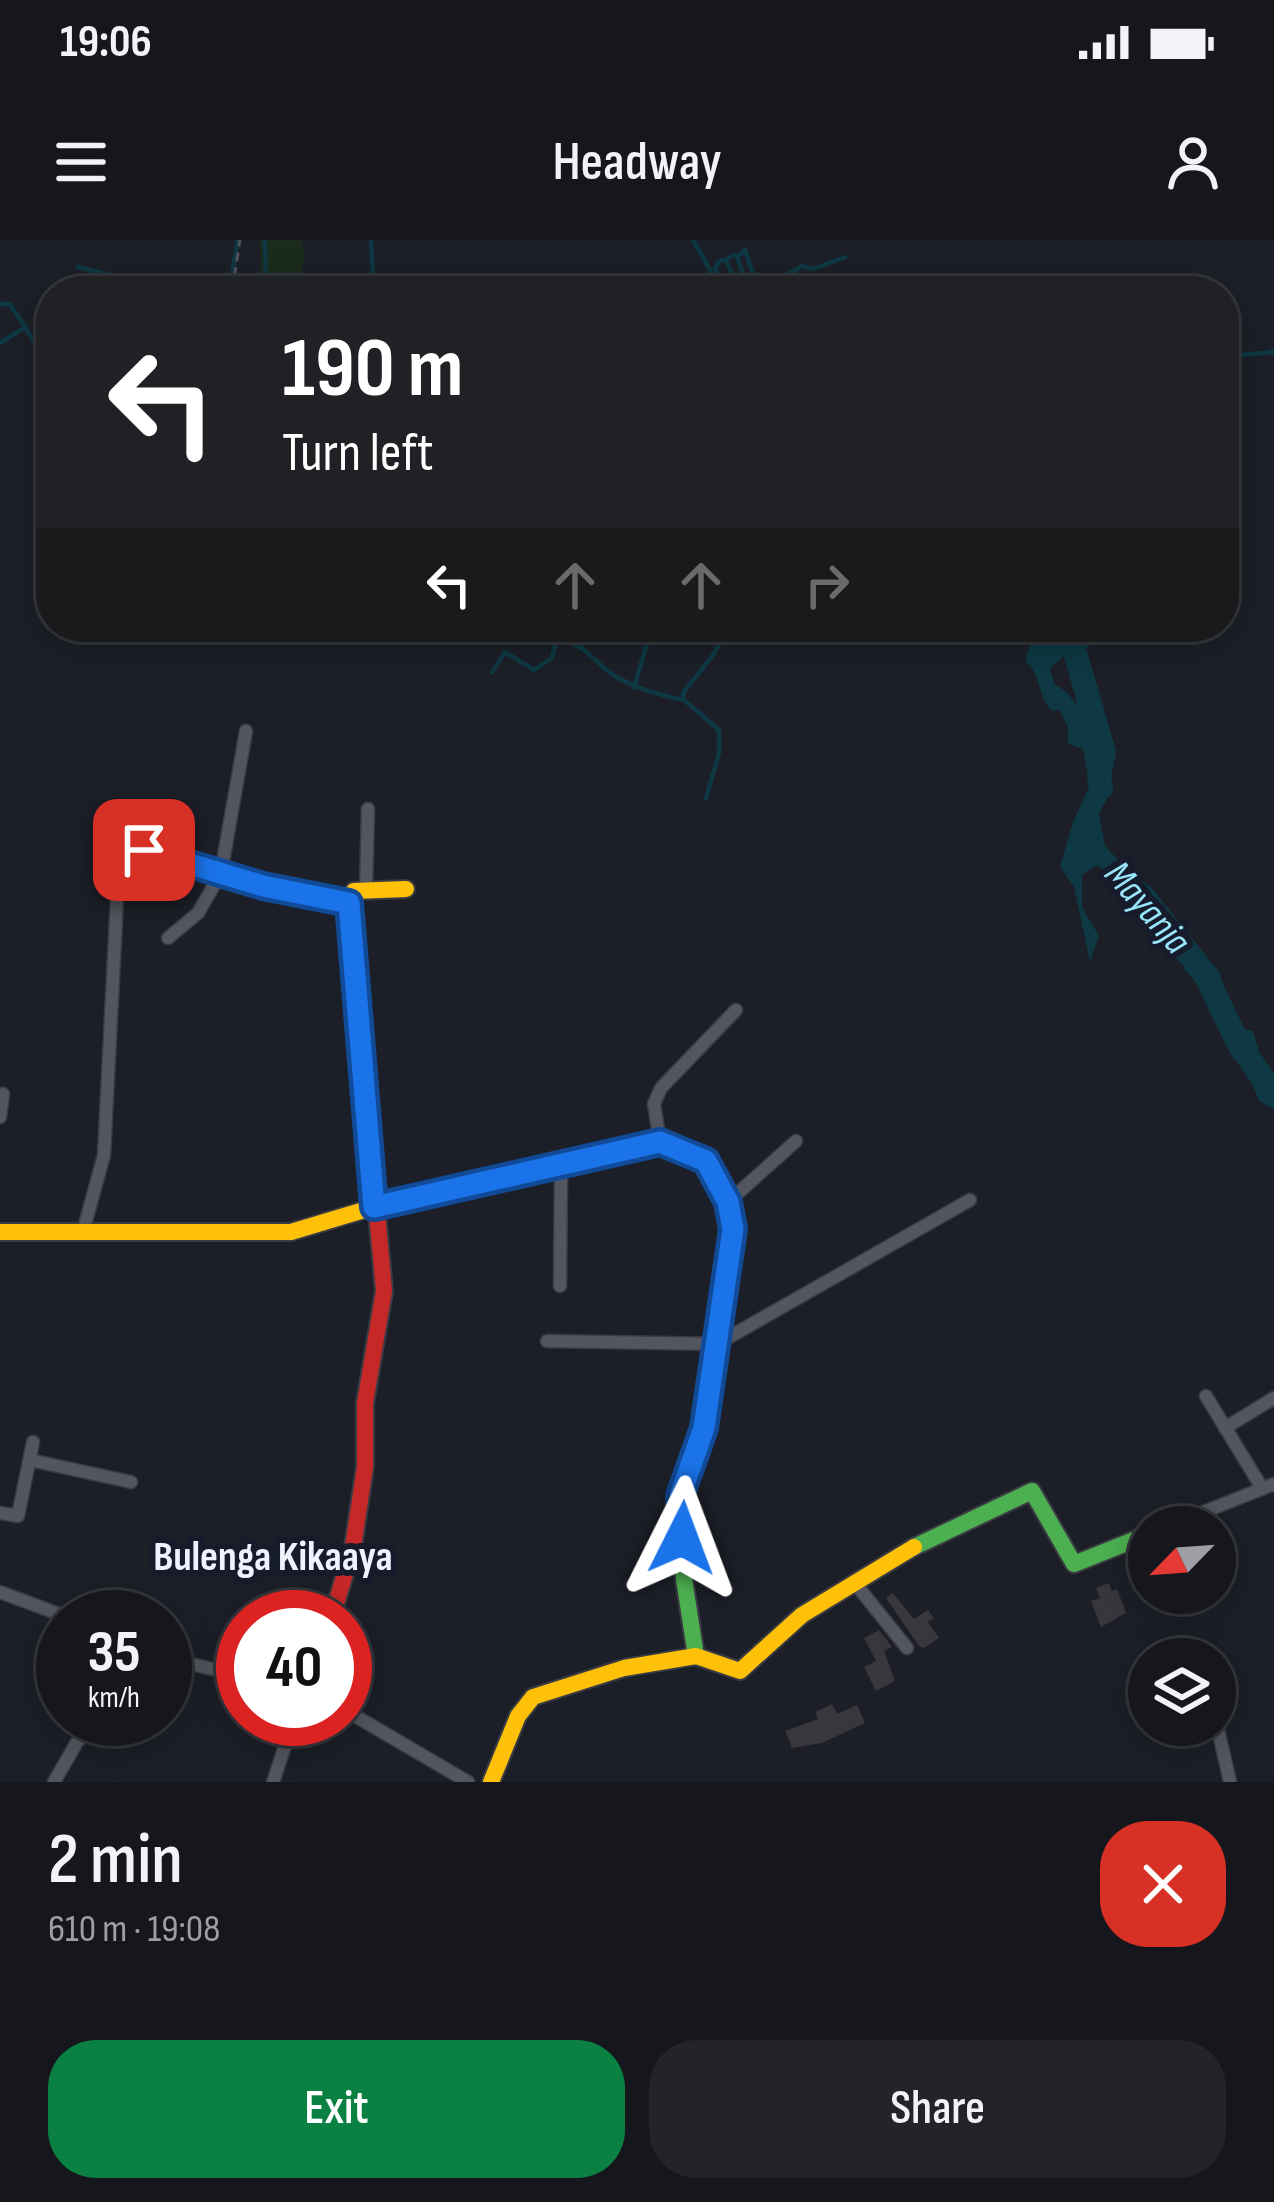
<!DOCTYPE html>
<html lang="en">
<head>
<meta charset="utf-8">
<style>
  :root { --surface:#15171d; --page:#22242a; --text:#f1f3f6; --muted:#9d9fa4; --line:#34363b; --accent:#0b8043 }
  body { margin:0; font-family:"Sofia Sans Condensed",sans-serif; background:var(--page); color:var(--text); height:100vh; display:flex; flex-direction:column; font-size:45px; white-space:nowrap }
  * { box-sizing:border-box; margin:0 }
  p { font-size:39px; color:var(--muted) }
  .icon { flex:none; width:66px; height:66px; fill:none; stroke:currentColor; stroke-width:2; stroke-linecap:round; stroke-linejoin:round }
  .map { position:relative; height:1542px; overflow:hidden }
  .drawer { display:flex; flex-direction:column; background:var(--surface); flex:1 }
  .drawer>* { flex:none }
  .top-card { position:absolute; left:36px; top:36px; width:1203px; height:366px; border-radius:48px; box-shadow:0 6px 30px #0003,0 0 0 3px var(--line); background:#202124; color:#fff; overflow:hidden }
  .needle { width:78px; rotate:245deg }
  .buttons { position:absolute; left:1128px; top:1266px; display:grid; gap:24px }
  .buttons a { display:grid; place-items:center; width:108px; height:108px; border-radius:50%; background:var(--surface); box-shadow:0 6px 30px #0003,0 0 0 3px var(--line); font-size:60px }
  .speed { position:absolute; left:36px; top:1350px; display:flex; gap:24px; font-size:60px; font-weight:700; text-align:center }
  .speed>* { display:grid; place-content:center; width:156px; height:156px; border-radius:50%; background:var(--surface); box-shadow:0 6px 30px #0003,0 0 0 3px var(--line); line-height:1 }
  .speed small { font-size:30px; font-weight:400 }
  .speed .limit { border:18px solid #d22; background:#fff; color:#111 }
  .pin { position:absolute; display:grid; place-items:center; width:102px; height:102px; color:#fff; margin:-51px; border-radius:24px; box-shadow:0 6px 18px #0006 }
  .me { position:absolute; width:132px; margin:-66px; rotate:3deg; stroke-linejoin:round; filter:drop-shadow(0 0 9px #0008) }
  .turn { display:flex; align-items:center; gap:42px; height:252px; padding:0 48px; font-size:54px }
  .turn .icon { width:156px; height:156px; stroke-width:2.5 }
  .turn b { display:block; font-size:84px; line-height:102px }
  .lanes { display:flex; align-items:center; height:114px; padding:0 48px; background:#0003; justify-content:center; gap:60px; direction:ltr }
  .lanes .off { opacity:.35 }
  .round { display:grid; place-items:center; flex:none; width:126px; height:126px; border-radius:48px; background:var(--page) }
  .overview { display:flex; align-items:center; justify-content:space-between; height:204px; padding:0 48px }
  h1 { font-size:72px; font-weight:600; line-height:90px }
  .cta { display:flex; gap:24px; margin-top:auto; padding:24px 48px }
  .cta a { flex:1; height:138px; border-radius:48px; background:var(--accent); color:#fff; font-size:48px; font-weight:600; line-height:138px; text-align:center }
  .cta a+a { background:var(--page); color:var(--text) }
  .status { display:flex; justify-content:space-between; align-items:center; height:84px; padding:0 60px; background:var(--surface); direction:ltr }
  .status svg { height:33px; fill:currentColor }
  header { display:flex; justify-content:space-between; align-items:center; height:156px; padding:0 48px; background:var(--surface); font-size:54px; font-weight:600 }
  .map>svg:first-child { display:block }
  .green { fill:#1b2c1c }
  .water { fill:#0e3843 }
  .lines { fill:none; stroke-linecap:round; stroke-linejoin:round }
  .stream { stroke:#0e3843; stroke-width:4.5 }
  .river { stroke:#0e3843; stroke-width:24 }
  .building { fill:#39373c }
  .street-casing { stroke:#3a3b43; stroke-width:15 }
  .fast-casing { stroke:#3a3b43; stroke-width:20 }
  .slow-casing { stroke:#3a3b43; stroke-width:20 }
  .jam-casing { stroke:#3a3b43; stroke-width:20 }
  .path { stroke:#505258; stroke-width:3; stroke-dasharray:9 6; stroke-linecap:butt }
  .street { stroke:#53565e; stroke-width:12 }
  .fast { stroke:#4caf50; stroke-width:16 }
  .slow { stroke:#ffc107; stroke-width:16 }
  .jam { stroke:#c62828; stroke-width:16 }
  .route-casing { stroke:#114b97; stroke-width:30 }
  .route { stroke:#1a73e8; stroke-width:21 }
  .labels { text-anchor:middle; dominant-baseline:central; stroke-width:12; stroke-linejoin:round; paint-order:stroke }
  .water-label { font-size:39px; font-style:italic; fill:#98e5fa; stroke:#171c2c }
  .quarter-label { font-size:42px; font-weight:bold; fill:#eef3fe; stroke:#171c2c }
</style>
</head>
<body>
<div class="status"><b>19:06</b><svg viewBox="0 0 49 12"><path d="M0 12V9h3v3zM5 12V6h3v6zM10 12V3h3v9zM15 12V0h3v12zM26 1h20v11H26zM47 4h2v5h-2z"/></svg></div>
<header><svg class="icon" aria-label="menu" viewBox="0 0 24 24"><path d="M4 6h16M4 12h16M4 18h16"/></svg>Headway<svg class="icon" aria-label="person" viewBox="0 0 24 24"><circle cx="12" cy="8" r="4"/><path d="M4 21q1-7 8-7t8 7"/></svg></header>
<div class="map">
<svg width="1274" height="1542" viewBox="0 0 1274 1542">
  <rect width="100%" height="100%" fill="#1c1f27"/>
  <path class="green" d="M259,0H302L305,14L301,36L316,37L331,45L333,51H257L261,21Z"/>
  <path class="water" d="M1058,387H1087L1089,407L1062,417L1050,429L1055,445C1083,456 1102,519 1114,546L1099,573L1105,606L1133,635L1151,647L1220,733L1234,787L1253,791L1258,808L1255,816L1268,855L1274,857V869L1259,861L1246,827L1231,815L1224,800L1226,767L1219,751L1194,737L1174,716L1146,669L1097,625L1082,635V667L1099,696L1090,722L1074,647L1060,627L1073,582L1090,545L1083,509L1068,504V488L1060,470L1052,471C1037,457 1042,434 1025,421L1030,404L1053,395Z"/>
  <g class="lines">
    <path class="stream" d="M265,0L266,51
      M371,0L374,51
      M693,0L722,51
      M737,17L745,10L759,51L802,26L813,29L845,17
      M726,20L734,15L737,17L749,51
      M78,27L175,51
      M716,27L719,21L726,20L739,51
      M715,28L728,51
      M679,42L686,51
      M229,51L238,0
      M0,64H10L45,119
      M0,103L26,87
      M1224,117L1273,112
      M625,387L557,397C589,407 588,417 612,434C635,449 658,454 684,460
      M492,432L505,412L534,430L552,418L557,397L567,387
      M634,447L652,387
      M706,558L719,513V490L684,460L683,453L713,415L729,387"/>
    <path class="river" d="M1072,387L1071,399L1104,512L1099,537L1101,548
      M1195,723L1206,736L1238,803L1274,854"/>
  </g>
  <path class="building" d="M1109,1343L1112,1351L1117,1349L1126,1373L1101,1387L1091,1361L1100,1358L1096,1348Z
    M893,1353L914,1379L928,1370L934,1378L928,1382L939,1398L924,1408L919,1406L886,1358Z
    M879,1390L892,1407L884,1411L895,1441L876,1451L864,1427L876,1421L864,1398Z
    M832,1464L837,1474L857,1465L865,1483L822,1503L792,1508L785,1491L818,1479L815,1472Z"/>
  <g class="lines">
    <g class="street-casing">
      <path id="street" d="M366,649L368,569
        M168,698L198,673L221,633L246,491
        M0,877L3,854
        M660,902L654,864L661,848L736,770
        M728,962L796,901
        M83,992L104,915L118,639L109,602L264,646L349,663
        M560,1046L561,926
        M547,1101L717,1104L970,960
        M1206,1156L1262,1248
        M1225,1188L1274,1158
        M30,1220L131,1242
        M0,1273L18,1276L33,1202
        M1166,1287L1274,1244
        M854,1342L907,1408
        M0,1352L67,1377
        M165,1418L243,1436
        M345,1470L468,1542
        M1215,1476L1230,1542
        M54,1542L77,1502L103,1479
        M273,1542L294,1479"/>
    </g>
    <g class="fast-casing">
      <path id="fast" d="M914,1307L1032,1251L1074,1324L1149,1294
        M696,1416L684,1339L680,1256L704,1188L712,1133"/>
    </g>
    <g class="slow-casing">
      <path id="slow" d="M359,772L349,663L354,651L406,649
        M0,992H291L374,967L660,902C706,913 725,944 733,989L712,1133
        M491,1542L518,1476L533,1457L624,1428L696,1416L740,1431L802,1375L914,1307"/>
    </g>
    <g class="jam-casing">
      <path id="jam" d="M332,1377L353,1307L365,1227V1163L384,1051L359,772"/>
    </g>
    <path class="path" d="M232,51L240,0"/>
    <use href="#street" class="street"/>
    <use href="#fast" class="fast"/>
    <use href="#slow" class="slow"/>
    <use href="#jam" class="jam"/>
  </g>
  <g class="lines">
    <g class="route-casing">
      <path id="route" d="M144,610L263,646L349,663L374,967L660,902L706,921L728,962L733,989L704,1188L680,1256L682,1298"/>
    </g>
    <use href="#route" class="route"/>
  </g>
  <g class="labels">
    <g class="water-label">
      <text transform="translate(1147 668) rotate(49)">Mayanja</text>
    </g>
    <g class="quarter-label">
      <text x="273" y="1317">Bulenga Kikaaya</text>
    </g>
  </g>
</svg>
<div class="buttons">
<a><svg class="needle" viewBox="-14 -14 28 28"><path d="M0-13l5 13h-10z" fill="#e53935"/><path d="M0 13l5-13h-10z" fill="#9d9fa4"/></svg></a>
<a><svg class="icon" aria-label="layers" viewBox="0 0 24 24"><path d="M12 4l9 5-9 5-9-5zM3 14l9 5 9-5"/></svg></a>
</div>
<div class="speed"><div>35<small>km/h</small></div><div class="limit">40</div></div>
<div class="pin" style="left:144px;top:610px;background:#d93025"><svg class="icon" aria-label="arrive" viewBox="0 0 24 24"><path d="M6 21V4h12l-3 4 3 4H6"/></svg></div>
<svg class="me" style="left:682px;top:1298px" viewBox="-20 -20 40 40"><path d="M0-17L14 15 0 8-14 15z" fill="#1a73e8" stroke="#fff" stroke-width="4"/></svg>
<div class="top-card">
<div class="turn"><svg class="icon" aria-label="left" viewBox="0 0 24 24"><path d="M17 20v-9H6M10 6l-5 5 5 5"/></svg><div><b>190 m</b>Turn left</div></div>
<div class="lanes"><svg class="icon" aria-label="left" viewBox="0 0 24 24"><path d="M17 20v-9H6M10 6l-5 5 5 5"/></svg><svg class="icon off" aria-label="ahead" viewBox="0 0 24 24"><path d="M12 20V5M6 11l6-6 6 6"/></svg><svg class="icon off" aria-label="ahead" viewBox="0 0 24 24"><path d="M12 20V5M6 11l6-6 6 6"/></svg><svg class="icon off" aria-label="right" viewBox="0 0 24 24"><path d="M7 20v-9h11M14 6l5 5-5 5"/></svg></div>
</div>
</div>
<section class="drawer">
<div class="overview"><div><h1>2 min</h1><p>610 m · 19:08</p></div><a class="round" style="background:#d93025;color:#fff"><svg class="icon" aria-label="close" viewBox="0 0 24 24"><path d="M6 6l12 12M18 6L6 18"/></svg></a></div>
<div class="cta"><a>Exit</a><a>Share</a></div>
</section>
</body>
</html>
